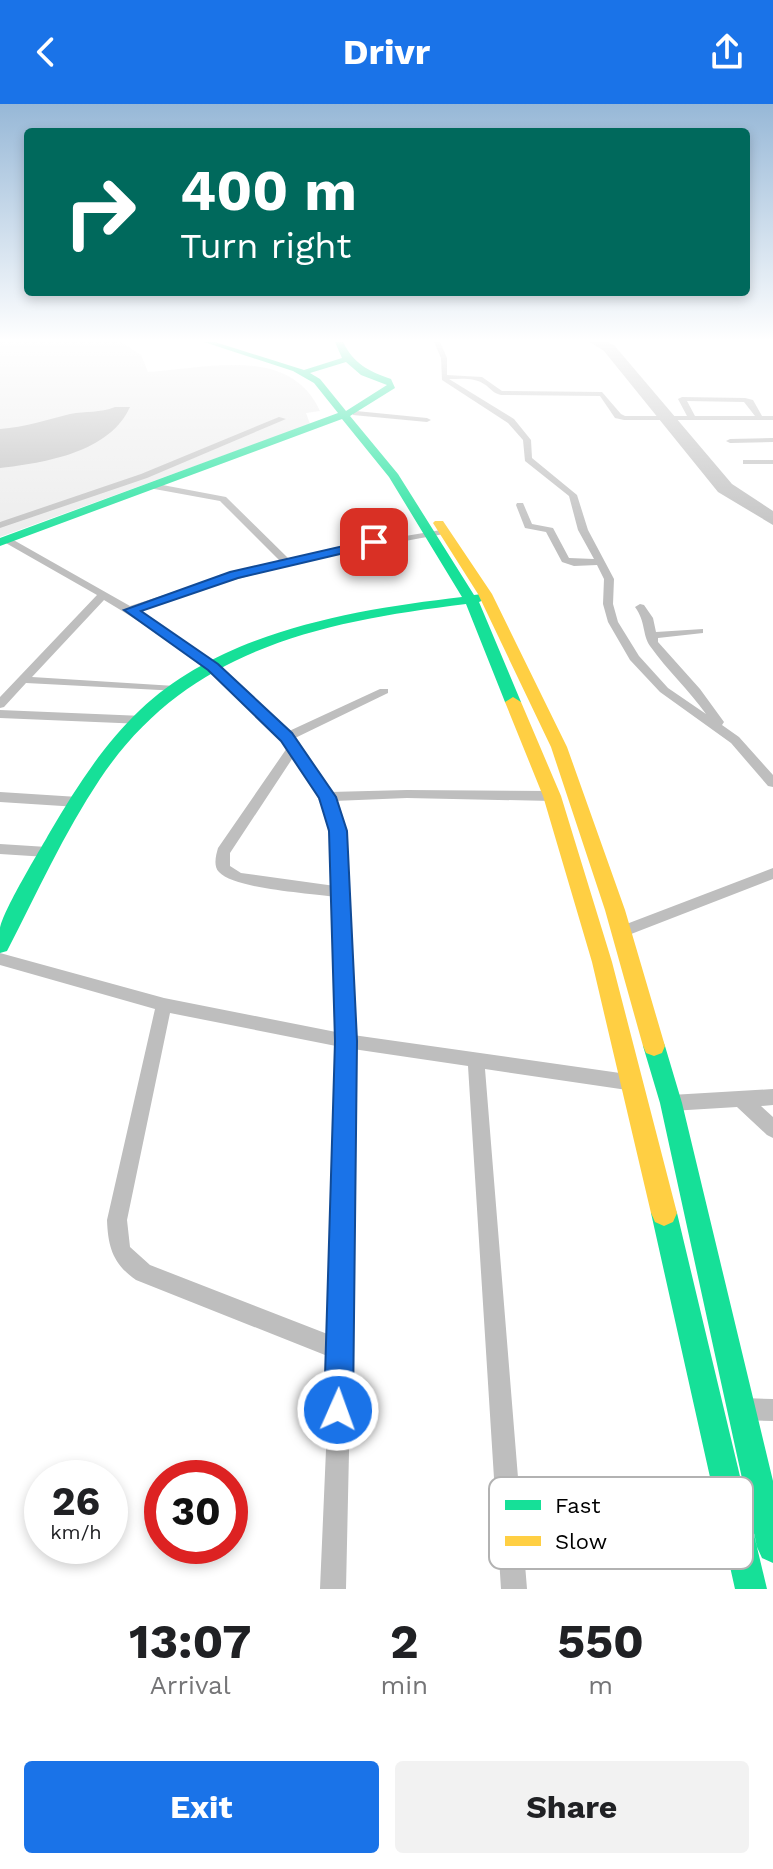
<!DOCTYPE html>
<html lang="en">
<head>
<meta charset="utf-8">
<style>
  :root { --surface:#fff; --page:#f2f2f2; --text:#202124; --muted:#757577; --accent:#1a73e8 }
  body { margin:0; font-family:"Work Sans",sans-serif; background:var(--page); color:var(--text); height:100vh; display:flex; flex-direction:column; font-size:30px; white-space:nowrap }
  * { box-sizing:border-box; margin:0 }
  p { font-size:26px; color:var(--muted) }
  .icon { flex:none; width:44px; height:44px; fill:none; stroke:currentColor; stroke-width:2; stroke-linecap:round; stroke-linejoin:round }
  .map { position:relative; height:1485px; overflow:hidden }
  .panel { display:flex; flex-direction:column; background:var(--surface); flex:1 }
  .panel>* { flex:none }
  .hud { position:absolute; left:24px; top:24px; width:726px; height:168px; border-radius:8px; box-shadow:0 4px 12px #0003; background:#00695c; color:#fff; overflow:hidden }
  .speed { position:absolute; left:24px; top:1356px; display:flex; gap:16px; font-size:40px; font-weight:700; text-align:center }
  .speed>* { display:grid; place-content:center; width:104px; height:104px; border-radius:50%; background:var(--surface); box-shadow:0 4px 12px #0003; line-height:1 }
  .speed small { font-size:20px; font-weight:400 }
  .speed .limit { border:12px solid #d22; background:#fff; color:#111 }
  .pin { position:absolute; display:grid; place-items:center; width:68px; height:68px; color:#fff; margin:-34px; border-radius:16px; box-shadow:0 4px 12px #0006 }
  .me { position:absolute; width:88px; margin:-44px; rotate:2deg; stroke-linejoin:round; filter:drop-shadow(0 0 6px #0008) }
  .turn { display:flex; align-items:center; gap:28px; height:168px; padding:0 24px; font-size:36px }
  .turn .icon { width:104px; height:104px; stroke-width:2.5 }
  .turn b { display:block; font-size:56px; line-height:68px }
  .eta { display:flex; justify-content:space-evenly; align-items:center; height:136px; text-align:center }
  .eta b { font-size:48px; font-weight:700; line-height:56px }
  .cta { display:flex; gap:16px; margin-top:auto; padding:16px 24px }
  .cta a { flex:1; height:92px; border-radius:8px; background:var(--accent); color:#fff; font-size:32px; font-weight:700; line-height:92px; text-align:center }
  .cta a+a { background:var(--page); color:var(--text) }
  header { display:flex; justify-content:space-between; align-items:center; height:104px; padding:0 24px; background:var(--accent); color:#fff; font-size:36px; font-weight:700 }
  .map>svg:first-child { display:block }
  .green { fill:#ebebeb }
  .water { fill:#bebebe }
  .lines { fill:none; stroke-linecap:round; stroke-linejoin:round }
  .river { fill:#bebebe; fill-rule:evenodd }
  .street { fill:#bebebe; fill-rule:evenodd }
  .fast { fill:#16e098; fill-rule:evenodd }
  .slow { fill:#ffcf43; fill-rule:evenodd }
  .route { fill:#1a73e8; stroke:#114b97; stroke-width:2 }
  .key { fill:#fff; stroke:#b2b2b2; stroke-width:2 }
  .key-label { font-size:22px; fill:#000 }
</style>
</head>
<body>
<header><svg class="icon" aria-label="back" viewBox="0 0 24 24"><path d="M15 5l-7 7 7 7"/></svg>Drivr<svg class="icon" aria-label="share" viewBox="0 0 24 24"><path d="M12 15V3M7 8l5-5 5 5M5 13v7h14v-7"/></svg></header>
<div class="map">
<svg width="773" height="1485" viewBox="0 0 773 1485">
  <rect width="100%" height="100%" fill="#fff"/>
  <path class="green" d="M0,238H121L141,251L148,268C207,264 290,241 320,307L306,309L310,320L0,433Z"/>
  <path class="water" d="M115,303H130C110,348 45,359 0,364V325C25,323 47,316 70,310C86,307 100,309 115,303Z"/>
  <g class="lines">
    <path class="river" d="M590,238H607L614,241L732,380L773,407V421L718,388L604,247Z"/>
    <path class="street" d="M434,238H440L447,254V271L482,273L502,287L602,288L621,310L625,312H687L678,295L682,293L745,294L753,296L762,312H773V316H624L615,314L600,292L501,291C492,289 491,284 484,280C474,273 460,275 449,275L514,315L531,336L532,354L577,391L588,426L614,475L613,500L618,518L639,552L668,584L706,610C689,586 667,566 650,542C642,530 646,518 635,503L640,500L644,501L653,514L656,528L703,525V529L658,534V538L700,585L724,618L722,621L739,633L773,671V683L768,682L731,639L660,588L630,556L608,518L603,500L604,475L597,461L574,462L562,458L546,428L525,424L516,401L517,399H523L532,420L553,424L569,454L594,455L578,426L569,392L525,357L523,336L508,319L442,276L441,254ZM687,297L744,298L755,312H695Z
      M356,307L427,314L431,316L427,318L353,311V307Z
      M279,313L286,315L147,374L0,424V418L141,370Z
      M773,334V338L730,339L726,337L730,335Z
      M743,356H773V360H743Z
      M152,379L226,393L289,455L364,439L447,425L449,427L444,430C339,448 237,471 137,507C192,540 245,579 287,628L380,585H388V589L293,635L330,688L407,686L552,687L559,692L552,697L407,694L334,697L344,726L349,767L353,931L634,971L640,973L643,979L640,985L634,987L485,965L527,1485H501L468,962L353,945V1166L346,1485H320L330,1253L136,1176C113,1160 108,1143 107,1116L155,905L0,861V849L164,894L336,928L335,793C310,789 234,785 219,768C213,762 216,751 218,744L287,644C235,583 173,537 104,496L32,573L175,582L179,583V587L26,579L4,603L0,604V593L97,491L4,438V434H10L130,502L204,478L280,457L220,397L149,384V380ZM294,652C325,702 334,722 335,782L241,769L230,762V749ZM170,909L336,942L330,1231L150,1161L130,1143L127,1116Z
      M0,606L143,612L149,616L143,620L0,614Z
      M0,688L78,693L85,698L78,703L0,698Z
      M0,740L47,743L54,748L47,753L0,750Z
      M773,764V775L626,832L621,834L616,832L613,828L616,824Z
      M773,985V1001L761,1002L773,1013V1034L767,1031L737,1003L671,1007L665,1005L662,999L665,993L671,991Z
      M742,1294L773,1295V1317L742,1316L734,1313L731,1305L734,1297Z"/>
    <path class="fast" d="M204,238H215L304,266L342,254L335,238H343C354,260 368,267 391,275L395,284L350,312L398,370L474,491L482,490L489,494L479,498L521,598L513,603L505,598L466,500C320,518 187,545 100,675C64,729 37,789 7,847L0,849C0,841 0,832 0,825C2,808 40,746 50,728C76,684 103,641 140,606C224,527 352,506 462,493L389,373L342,315L0,442V434L338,309L314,279L293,267ZM346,258L361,271L387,281L346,307L320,275L310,269Z
      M654,932L662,935L665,942L682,999L773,1377V1459L762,1454L757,1443L660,999L643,942L646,935Z
      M664,1096L673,1100L677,1109L767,1485H735L651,1109L655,1100Z"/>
    <path class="slow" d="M435,417H443L492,490L567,643L625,806L665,942L662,949L654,952L646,949L643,942L605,806L551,643L478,490L433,419Z
      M513,593L521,598L561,692L612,858L677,1109L673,1118L664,1122L655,1118L651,1109L592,858L543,692L505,598Z"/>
  </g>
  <linearGradient id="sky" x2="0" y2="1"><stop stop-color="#97b8d7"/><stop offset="0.53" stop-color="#fff"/><stop offset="1" stop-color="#fff" stop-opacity="0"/></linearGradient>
  <rect width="773" height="446" fill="url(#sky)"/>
  <path class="route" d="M374,435L380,438L378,441L238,474L141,507L218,560L292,629L336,693L347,727L357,937L353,1306L349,1316L338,1320L328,1316L324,1306L335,937L329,727L319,694L281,637L208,566L124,506L230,468Z"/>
  <rect x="489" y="1373" width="264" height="92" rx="12" class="key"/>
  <rect x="505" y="1396" width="36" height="10" fill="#16e098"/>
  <rect x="505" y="1432" width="36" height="10" fill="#ffcf43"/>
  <g class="key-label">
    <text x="555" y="1409">Fast</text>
    <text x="555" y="1445">Slow</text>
  </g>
</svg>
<div class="speed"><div>26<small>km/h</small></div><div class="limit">30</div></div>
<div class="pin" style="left:374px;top:438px;background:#d93025"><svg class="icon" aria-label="arrive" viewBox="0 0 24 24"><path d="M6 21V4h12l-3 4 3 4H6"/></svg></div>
<svg class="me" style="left:338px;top:1306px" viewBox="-20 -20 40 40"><circle r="17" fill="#1a73e8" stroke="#fff" stroke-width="3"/><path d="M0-11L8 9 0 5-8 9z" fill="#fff"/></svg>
<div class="hud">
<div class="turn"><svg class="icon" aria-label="right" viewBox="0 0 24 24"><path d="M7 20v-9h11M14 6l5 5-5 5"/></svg><div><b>400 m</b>Turn right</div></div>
</div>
</div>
<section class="panel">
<div class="eta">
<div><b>13:07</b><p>Arrival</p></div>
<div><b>2</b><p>min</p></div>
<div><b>550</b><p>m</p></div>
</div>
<div class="cta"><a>Exit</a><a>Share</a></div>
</section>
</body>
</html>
